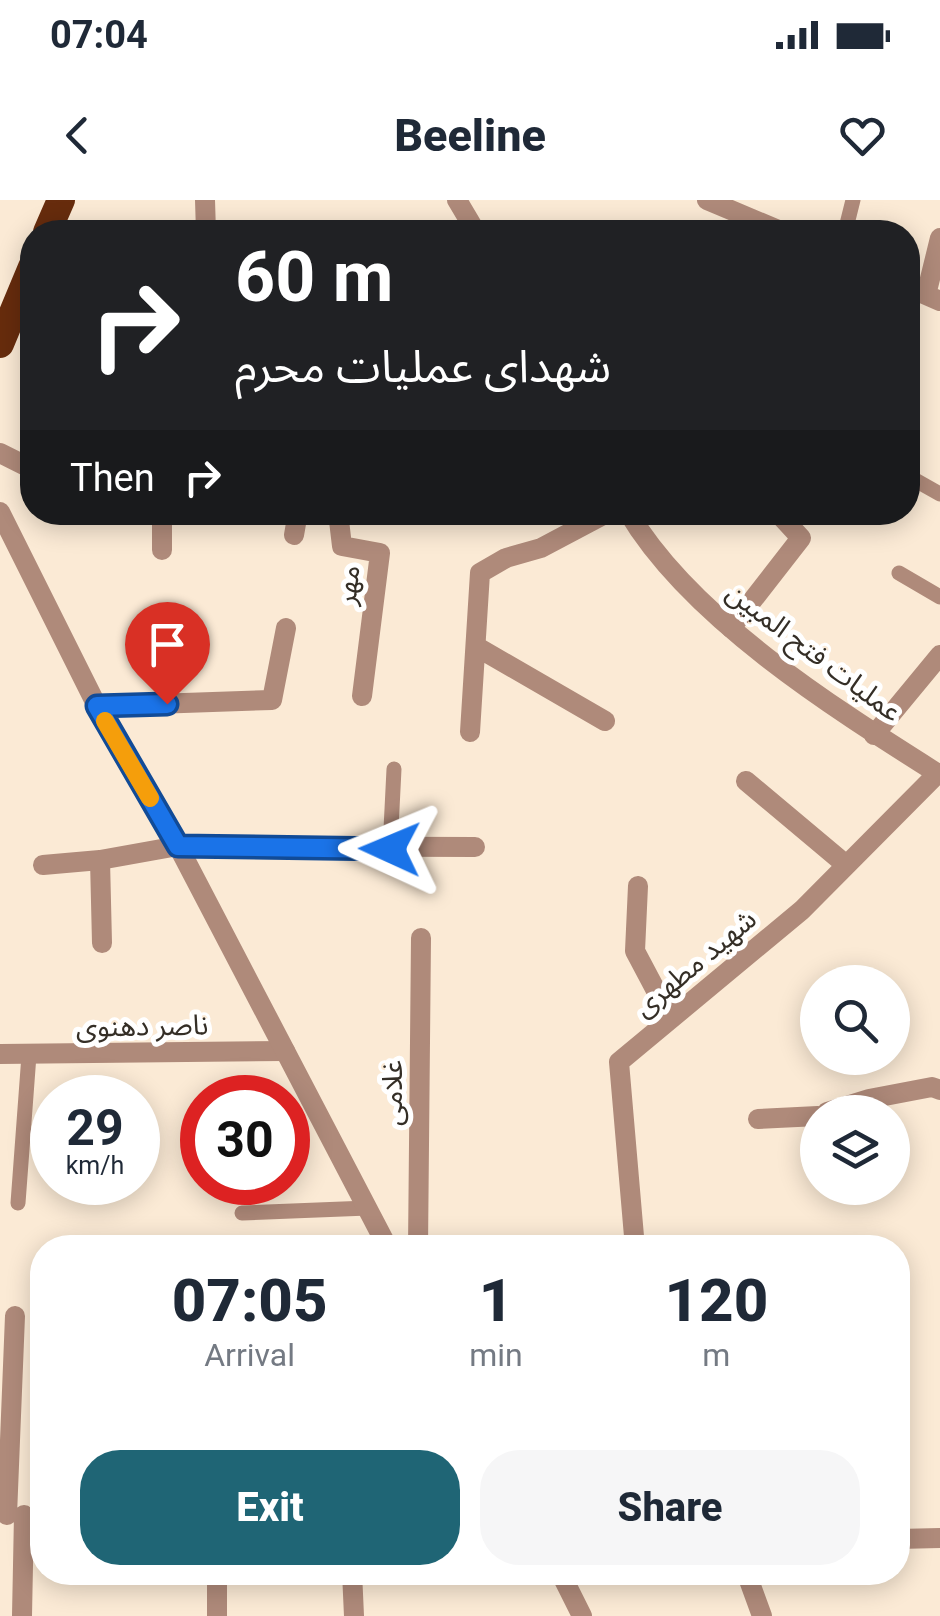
<!DOCTYPE html>
<html lang="en">
<head>
<meta charset="utf-8">
<style>
  :root { --surface:#fff; --page:#f6f6f7; --text:#1f2937; --muted:#747a83; --accent:#1f6575 }
  body { margin:0; font-family:Roboto,"Noto Sans Arabic",sans-serif; background:var(--page); color:var(--text); height:100vh; display:flex; flex-direction:column; font-size:38px; white-space:nowrap }
  * { box-sizing:border-box; margin:0 }
  p { font-size:32px; color:var(--muted) }
  .icon { flex:none; width:55px; height:55px; fill:none; stroke:currentColor; stroke-width:2; stroke-linecap:round; stroke-linejoin:round }
  .map { position:relative; flex:1; overflow:hidden }
  .side { position:absolute; left:30px; top:1035px; width:880px; height:350px; display:flex; flex-direction:column; background:var(--surface); border-radius:40px; box-shadow:0 5px 25px #0003 }
  .side>* { flex:none }
  .top-card { position:absolute; left:20px; top:20px; width:900px; height:305px; border-radius:40px; box-shadow:0 5px 25px #0003; background:#202124; color:#fff; overflow:hidden }
  .tools { position:absolute; left:800px; top:765px; display:grid; gap:20px }
  .tools a { display:grid; place-items:center; width:110px; height:110px; border-radius:50%; background:var(--surface); box-shadow:0 5px 25px #0003; font-size:50px }
  .speed { position:absolute; left:30px; top:875px; display:flex; gap:20px; font-size:50px; font-weight:700; text-align:center }
  .speed>* { display:grid; place-content:center; width:130px; height:130px; border-radius:50%; background:var(--surface); box-shadow:0 5px 25px #0003; line-height:1 }
  .speed small { font-size:25px; font-weight:400 }
  .speed .limit { border:15px solid #d22; background:#fff; color:#111 }
  .pin { position:absolute; display:grid; place-items:center; width:85px; height:85px; color:#fff; margin:-102px -42px; border-radius:50% 50% 50% 0; rotate:-45deg; box-shadow:0 0 10px #0007 }
  .pin .icon { rotate:45deg }
  .me { position:absolute; width:110px; margin:-55px; rotate:271deg; stroke-linejoin:round; filter:drop-shadow(0 0 8px #0008) }
  .turn { display:flex; align-items:center; gap:35px; height:210px; padding:0 50px; font-size:45px }
  .turn .icon { width:130px; height:130px; stroke-width:2.5 }
  .turn b { display:block; font-size:70px; line-height:85px }
  .then { display:flex; align-items:center; height:95px; padding:0 50px; background:#0003; gap:20px; font-size:38px }
  .eta { display:flex; justify-content:space-evenly; align-items:center; height:170px; text-align:center }
  .eta b { font-size:60px; font-weight:800; line-height:70px }
  .primary-button { display:flex; gap:20px; margin-top:auto; padding:20px 50px }
  .primary-button a { flex:1; height:115px; border-radius:40px; background:var(--accent); color:#fff; font-size:40px; font-weight:800; line-height:115px; text-align:center }
  .primary-button a+a { background:var(--page); color:var(--text) }
  .status { display:flex; justify-content:space-between; align-items:center; height:70px; padding:0 50px; background:var(--surface); direction:ltr }
  .status svg { height:28px; fill:currentColor }
  header { display:flex; justify-content:space-between; align-items:center; height:130px; padding:0 50px; background:var(--surface); font-size:45px; font-weight:800 }
  .map>svg:first-child { display:block }
  .lines { fill:none; stroke-linecap:round; stroke-linejoin:round }
  .service { stroke:#af8a7a; stroke-width:15 }
  .minor { stroke:#af8a7a; stroke-width:20 }
  .tertiary { stroke:#af8a7a; stroke-width:20 }
  .trunk { stroke:#672c0d; stroke-width:28 }
  .route-casing { stroke:#114b97; stroke-width:25 }
  .route { stroke:#1a73e8; stroke-width:18 }
  .slow { stroke:#f59e0b; stroke-width:18 }
  .labels { text-anchor:middle; dominant-baseline:central; stroke-width:10; stroke-linejoin:round; paint-order:stroke }
  .street-label { font-size:28px; fill:#342e26; stroke:#fff }
</style>
</head>
<body>
<div class="status"><b>07:04</b><svg viewBox="0 0 49 12"><path d="M0 12V9h3v3zM5 12V6h3v6zM10 12V3h3v9zM15 12V0h3v12zM26 1h20v11H26zM47 4h2v5h-2z"/></svg></div>
<header><svg class="icon" aria-label="back" viewBox="0 0 24 24"><path d="M15 5l-7 7 7 7"/></svg>Beeline<svg class="icon" aria-label="heart" viewBox="0 0 24 24"><path d="M12 20l-8-8c-3-5 5-10 8-4 3-6 11-1 8 4z"/></svg></header>
<div class="map">
<svg width="940" height="1416" viewBox="0 0 940 1416">
  <rect width="100%" height="100%" fill="#fbead5"/>
  <g class="lines">
    <path class="service" d="M845,32L853,0
      M908,276L940,294
      M899,373L940,397
      M390,649L394,569
      M830,988V989
      M18,1003L29,855
      M242,1013L368,1008"/>
    <path class="minor" d="M205,0L206,32
      M707,0L783,32
      M908,87L940,101
      M926,95L940,38
      M0,253L32,269
      M162,312V350
      M338,312L342,346L380,353L362,496
      M294,335L298,312
      M731,428L801,338L777,312
      M477,447L605,521
      M97,506L272,500L286,428
      M470,532L480,373L506,358L541,348L609,312
      M874,535L940,455
      M746,581L845,664
      M100,660L102,743
      M43,665L100,660L178,646L475,647
      M638,686L635,751L671,819
      M0,854L285,851
      M827,912L869,899L932,887L940,890
      M758,919L818,916
      M418,1048L421,738
      M635,1048L619,862L802,710L938,573
      M7,1315L15,1116
      M898,1339L940,1338
      M217,1372V1416
      M352,1372L354,1416
      M746,1372L762,1416
      M22,1416L24,1315"/>
    <path class="tertiary" d="M457,0L476,32
      M0,312L97,506L178,646L388,1048
      M628,312C691,419 837,510 940,575
      M560,1372L582,1416"/>
    <path class="trunk" d="M47,32L61,0
      M0,144L32,67"/>
  </g>
  <g class="lines">
    <g class="route-casing">
      <path id="route" d="M167,504L97,506L178,646L390,649"/>
    </g>
    <use href="#route" class="route"/>
    <path class="slow" d="M105,521L150,598"/>
  </g>
  <g class="labels">
    <g class="street-label">
      <text transform="translate(348 385) rotate(-83)">مهر</text>
      <text transform="translate(814 452) rotate(37)">عملیات فتح المبین</text>
      <text transform="translate(695 763) rotate(-40)">شهید مطهری</text>
      <text transform="translate(142 826) rotate(-1)">ناصر دهنوی</text>
      <text transform="translate(392 893) rotate(-90)">غلامی</text>
    </g>
  </g>
</svg>
<div class="tools">
<a><svg class="icon" aria-label="search" viewBox="0 0 24 24"><circle cx="10" cy="10" r="6"/><path d="M15 15l6 6"/></svg></a>
<a><svg class="icon" aria-label="layers" viewBox="0 0 24 24"><path d="M12 4l9 5-9 5-9-5zM3 14l9 5 9-5"/></svg></a>
</div>
<div class="speed"><div>29<small>km/h</small></div><div class="limit">30</div></div>
<div class="pin" style="left:167px;top:504px;background:#d93025"><svg class="icon" aria-label="arrive" viewBox="0 0 24 24"><path d="M6 21V4h12l-3 4 3 4H6"/></svg></div>
<svg class="me" style="left:390px;top:649px" viewBox="-20 -20 40 40"><path d="M0-17L14 15 0 8-14 15z" fill="#1a73e8" stroke="#fff" stroke-width="4"/></svg>
<div class="top-card">
<div class="turn"><svg class="icon" aria-label="right" viewBox="0 0 24 24"><path d="M7 20v-9h11M14 6l5 5-5 5"/></svg><div><b>60 m</b>شهدای عملیات محرم</div></div>
<div class="then">Then<svg class="icon" aria-label="right" viewBox="0 0 24 24"><path d="M7 20v-9h11M14 6l5 5-5 5"/></svg></div>
</div>
<section class="side">
<div class="eta">
<div><b>07:05</b><p>Arrival</p></div>
<div><b>1</b><p>min</p></div>
<div><b>120</b><p>m</p></div>
</div>
<div class="primary-button"><a>Exit</a><a>Share</a></div>
</section>
</div>
</body>
</html>
